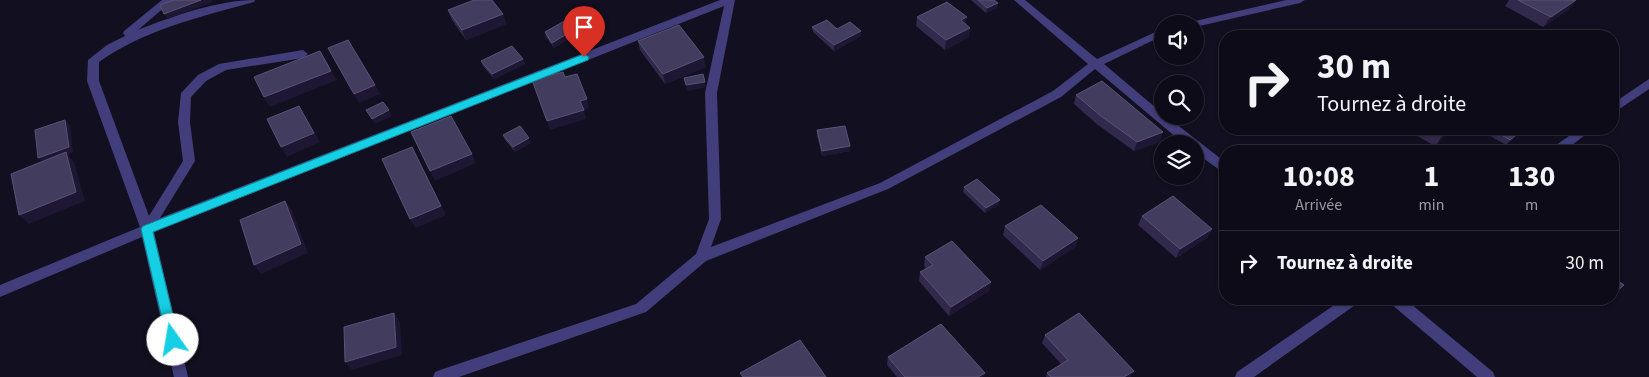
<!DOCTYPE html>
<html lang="fr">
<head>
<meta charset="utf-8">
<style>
  :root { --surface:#0e0b18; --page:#1c1925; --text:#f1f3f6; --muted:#9b9ba2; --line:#2e2b37 }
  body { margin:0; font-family:"Source Sans 3",sans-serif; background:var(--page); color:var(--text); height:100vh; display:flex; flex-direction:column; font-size:19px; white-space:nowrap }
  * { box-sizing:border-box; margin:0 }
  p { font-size:16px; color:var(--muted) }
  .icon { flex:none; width:28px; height:28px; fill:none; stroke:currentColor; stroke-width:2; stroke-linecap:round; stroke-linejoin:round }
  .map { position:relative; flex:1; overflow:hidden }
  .side { position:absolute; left:1219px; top:145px; width:400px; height:160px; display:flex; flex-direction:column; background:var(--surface); border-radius:20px; box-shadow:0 1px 4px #0004,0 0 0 1px var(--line) }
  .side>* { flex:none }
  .banner { position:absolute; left:1219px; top:30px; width:400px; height:105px; border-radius:20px; box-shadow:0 1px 4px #0004,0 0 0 1px var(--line); background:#0e0b18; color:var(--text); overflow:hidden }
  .controls { position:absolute; left:1154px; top:15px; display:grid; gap:10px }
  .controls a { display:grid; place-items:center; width:50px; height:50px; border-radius:50%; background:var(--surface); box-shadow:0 1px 4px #0004,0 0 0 1px var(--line); font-size:25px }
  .pin { position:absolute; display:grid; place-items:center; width:42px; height:42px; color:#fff; margin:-51px -21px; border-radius:50% 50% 50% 0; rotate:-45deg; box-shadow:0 0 5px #0007 }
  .pin .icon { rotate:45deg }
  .me { position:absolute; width:55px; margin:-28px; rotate:347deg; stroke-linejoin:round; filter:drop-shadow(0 0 4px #0008) }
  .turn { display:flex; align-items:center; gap:18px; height:105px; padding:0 15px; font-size:22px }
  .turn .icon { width:65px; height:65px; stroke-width:2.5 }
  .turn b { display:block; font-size:35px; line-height:42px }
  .eta { display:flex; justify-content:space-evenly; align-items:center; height:85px; text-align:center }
  .eta b { font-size:30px; font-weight:700; line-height:35px }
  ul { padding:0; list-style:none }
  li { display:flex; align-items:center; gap:15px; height:65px; padding:0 15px; border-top:1px solid var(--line) }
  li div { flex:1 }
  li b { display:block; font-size:19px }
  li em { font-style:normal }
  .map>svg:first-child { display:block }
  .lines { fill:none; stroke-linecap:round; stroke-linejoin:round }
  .minor { fill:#413e7b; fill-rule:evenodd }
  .wall { fill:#312a4c }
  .shaded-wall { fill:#1d1733 }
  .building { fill:#423c5f; stroke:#5a5377 }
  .route { fill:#15cfe4; stroke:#0e8794 }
</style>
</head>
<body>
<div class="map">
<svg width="1649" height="377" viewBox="0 0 1649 377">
  <rect width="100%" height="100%" fill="#120f20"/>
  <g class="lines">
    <path class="minor" d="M162,0H173L138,30C172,16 219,0 255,0L254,2C200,17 146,29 99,62V81L149,216L183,161L178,122L181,93L198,75L219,64L303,50L308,54L303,58L226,70L206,81L191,97L190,122L195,161L160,218L720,0H735L717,93L721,219L711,247L880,183L1053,91L1088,64L1014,0H1025L1097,59L1162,29V36L1104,64L1162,113V116H1166L1225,162V174L1195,152V144H1184L1095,69L1061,97L888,189L706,261L646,312L459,377H433L435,372L440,370L636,304L696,254L709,219L705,93L724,6L154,232L188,377H174L142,237L0,297V285L140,227L87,81L88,60L107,45L125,36L123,33L124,31Z
      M1286,0H1305L1300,3L1195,27V24H1190L1195,21Z
      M1649,79V89L1612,114V104Z
      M1579,129H1593L1564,151H1550L1552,148Z
      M1343,299H1360L1358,303L1254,377H1235L1237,372Z
      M1388,299H1405L1493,372L1495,377H1477L1390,303Z"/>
  </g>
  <path class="wall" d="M971,0H994L997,8L986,13Z
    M1509,0H1576L1568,10L1543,27L1505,6Z
    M448,10L503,14L506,24L466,40L452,20Z
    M917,17L969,37L945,50L916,26Z
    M812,27L861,31V36L834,51L813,32Z
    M545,32L576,34L554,48L546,37Z
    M638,41L706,67L665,84L640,50Z
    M523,59L525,64L494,79L483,66L481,61Z
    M1076,95L1163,132L1159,142L1134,151L1098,125L1074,104Z
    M1405,129H1451L1435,146Z
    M1478,129H1523L1518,135L1506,145Z
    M817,130L850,151L822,156L817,135Z
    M503,135L531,143L515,152L505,140Z
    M964,187L1000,200L998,205L985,213L963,192Z
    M1142,216L1212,229L1207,238L1176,258L1138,225Z
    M1005,226L1078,238L1075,247L1040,270L1003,235Z
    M925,257L991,282L989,291L949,316L919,281L920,272L926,269L924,266Z
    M1590,299H1609L1601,306Z
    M1045,335L1134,371L1130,377H1046L1047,373L1061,364L1042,343Z
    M888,357L983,377H897L887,365Z"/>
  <path class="shaded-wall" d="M201,0H212L213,2L168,19L164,14Z
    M1576,0L1568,10L1543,27L1551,17Z
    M998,3L997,8L986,13L987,8Z
    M503,14L506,24L466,40L462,30Z
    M967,17L966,27L961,20Z
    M970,28L969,37L945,50L946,40Z
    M575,29L576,34L554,48L552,43Z
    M861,31V36L834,51V45Z
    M704,57L706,67L665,84L663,74Z
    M523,59L525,64L494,79L492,74Z
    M331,71L337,80L270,107L264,97Z
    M705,82L706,87L687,91L686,85Z
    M375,85L380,94L359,103L354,94Z
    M587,99L589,108L584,110L586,119L550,130L547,121L580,101Z
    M299,106L320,142L287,157L281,147Z
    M389,110L392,116L375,124L372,119Z
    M65,120L70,125L73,152L68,155L74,162L85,201L29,224L19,215L43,163L38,158Z
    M1449,129H1451L1435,146L1442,136Z
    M1523,129L1518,135L1506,145L1510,140Z
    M1163,132L1159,142L1134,151L1137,142Z
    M529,138L531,143L515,152L513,147Z
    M850,146V151L822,156V151Z
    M472,154L476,163L435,181L430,171Z
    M416,156L446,215L416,228L410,219Z
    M1000,200L998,205L985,213L986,208Z
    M285,201L292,210L308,253L261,274L254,265Z
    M1212,229L1207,238L1176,258L1180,249Z
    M1078,238L1075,247L1040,270L1043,261Z
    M991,282L989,291L949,316L951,307Z
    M394,313L400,322L402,355L352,370L345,362Z
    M1134,371L1130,377H1124Z
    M985,373L983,377H978Z"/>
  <path class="building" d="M174,0H201L164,14L160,5Z
    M474,0H492L503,14L462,30L448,10Z
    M978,0H994L998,3L987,8Z
    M1518,0H1576L1551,17Z
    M947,2L967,17L961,20L970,28L946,40L917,17Z
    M568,19L575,29L552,43L545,32Z
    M827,20L837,29L850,22L861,31L834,45L812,27Z
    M679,25L704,57L663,74L638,41Z
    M348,40L375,85L354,94L328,48Z
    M512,46L523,59L492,74L481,61Z
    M320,51L331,71L264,97L254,77Z
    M563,72L565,77L577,74L587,99L580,101L584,110L547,121L532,80Z
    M703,74L705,82L686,85L684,78Z
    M1102,81L1163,132L1137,142L1101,116L1076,95Z
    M383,102L389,110L372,119L366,110Z
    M299,106L314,133L281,147L267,119Z
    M451,116L472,154L430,171L411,132Z
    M65,120L69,147L38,158L35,130Z
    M520,126L529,138L513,147L503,135Z
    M845,126L850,146L822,151L817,130Z
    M1428,129H1449L1442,136Z
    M1491,129H1523L1510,140Z
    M412,147L441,206L410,219L382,159Z
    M66,152L76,192L19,215L11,174Z
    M977,179L1000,200L986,208L964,187Z
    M1173,196L1212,229L1180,249L1142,216Z
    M285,201L301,244L254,265L240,220Z
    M1041,205L1078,238L1043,261L1005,226Z
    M952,241L991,282L951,307L920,272L933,265L925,257Z
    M1612,277L1624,285L1612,296Z
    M394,313L396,347L345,362L344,327Z
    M1079,313L1134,371L1124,377H1051L1047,373L1068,360L1045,335Z
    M941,324L985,373L978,377H905L888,357Z
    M800,340L826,377H743L740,373Z"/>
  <path class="route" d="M584,54L589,57L588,60L153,232L179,340L177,344L173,346L168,344L141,229L143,226Z"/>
</svg>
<div class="controls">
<a><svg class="icon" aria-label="sound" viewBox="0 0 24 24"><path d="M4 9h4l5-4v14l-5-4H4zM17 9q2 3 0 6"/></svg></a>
<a><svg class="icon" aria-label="search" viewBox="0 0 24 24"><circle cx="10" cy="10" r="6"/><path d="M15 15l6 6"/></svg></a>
<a><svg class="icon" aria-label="layers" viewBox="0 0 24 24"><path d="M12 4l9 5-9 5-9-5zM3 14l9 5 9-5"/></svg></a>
</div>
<div class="pin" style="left:584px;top:57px;background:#d93025"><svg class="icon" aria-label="arrive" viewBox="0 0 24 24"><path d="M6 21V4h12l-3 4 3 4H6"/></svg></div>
<svg class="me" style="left:173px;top:340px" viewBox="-20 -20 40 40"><circle r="19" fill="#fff"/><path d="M0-13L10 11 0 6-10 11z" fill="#15cfe4"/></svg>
<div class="banner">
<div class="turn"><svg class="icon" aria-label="right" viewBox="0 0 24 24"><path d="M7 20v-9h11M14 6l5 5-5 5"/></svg><div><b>30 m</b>Tournez à droite</div></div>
</div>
<section class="side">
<div class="eta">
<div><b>10:08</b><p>Arrivée</p></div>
<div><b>1</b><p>min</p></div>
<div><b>130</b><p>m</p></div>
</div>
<ul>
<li><svg class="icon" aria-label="right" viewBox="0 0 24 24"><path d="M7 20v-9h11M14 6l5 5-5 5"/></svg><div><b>Tournez à droite</b></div><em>30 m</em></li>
</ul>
</section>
</div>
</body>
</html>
